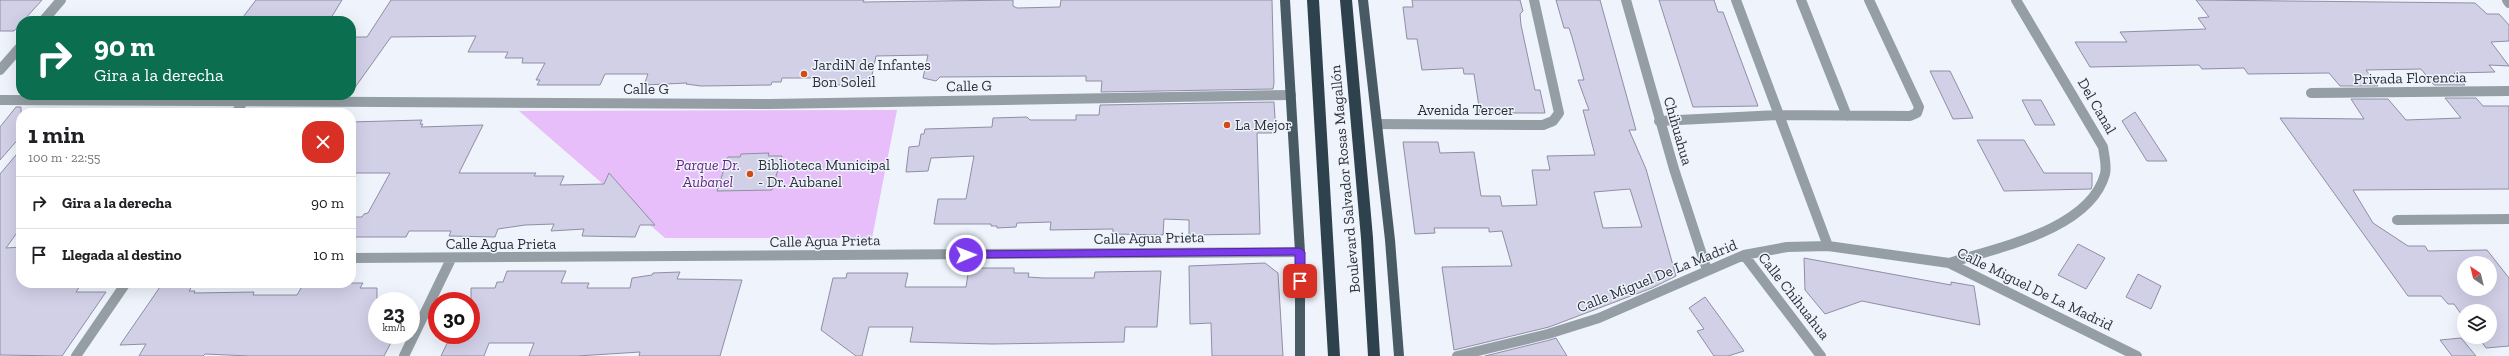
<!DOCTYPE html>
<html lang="es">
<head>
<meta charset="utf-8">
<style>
  :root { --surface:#fff; --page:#f6f6f6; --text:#202124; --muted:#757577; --line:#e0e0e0 }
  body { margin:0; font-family:"Zilla Slab",serif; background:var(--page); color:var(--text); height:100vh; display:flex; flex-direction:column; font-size:15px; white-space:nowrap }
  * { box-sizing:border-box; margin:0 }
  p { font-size:13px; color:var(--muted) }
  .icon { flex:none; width:22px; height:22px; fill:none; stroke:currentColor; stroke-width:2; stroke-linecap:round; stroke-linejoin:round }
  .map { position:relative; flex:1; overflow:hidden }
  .sheet { position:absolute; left:16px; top:108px; width:340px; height:180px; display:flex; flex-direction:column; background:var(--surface); border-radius:16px; box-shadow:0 4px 16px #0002 }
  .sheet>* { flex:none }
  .top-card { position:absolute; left:16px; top:16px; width:340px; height:84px; border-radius:16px; box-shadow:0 4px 16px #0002; background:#0b6e4f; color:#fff; overflow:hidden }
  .needle { width:26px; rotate:325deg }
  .controls { position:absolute; left:2457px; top:256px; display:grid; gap:8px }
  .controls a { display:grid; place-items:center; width:40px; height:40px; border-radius:50%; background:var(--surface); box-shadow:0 4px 16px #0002; font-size:20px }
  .speed { position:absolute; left:368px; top:292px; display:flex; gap:8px; font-size:20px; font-weight:700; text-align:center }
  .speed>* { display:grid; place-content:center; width:52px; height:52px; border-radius:50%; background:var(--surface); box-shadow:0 4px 16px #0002; line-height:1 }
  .speed small { font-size:10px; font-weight:400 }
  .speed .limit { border:6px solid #d22; background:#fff; color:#111 }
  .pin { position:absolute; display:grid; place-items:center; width:34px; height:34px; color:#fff; margin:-17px; border-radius:8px; box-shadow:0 2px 6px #0006 }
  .me { position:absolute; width:44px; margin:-22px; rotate:89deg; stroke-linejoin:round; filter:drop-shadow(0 0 3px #0008) }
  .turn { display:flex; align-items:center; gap:14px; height:84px; padding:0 12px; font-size:18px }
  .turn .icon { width:52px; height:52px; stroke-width:2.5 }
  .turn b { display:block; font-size:28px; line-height:34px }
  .round { display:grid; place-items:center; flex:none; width:42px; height:42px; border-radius:16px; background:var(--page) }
  .overview { display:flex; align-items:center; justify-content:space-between; height:68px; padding:0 12px }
  h1 { font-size:24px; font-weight:700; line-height:30px }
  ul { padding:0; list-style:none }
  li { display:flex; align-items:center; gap:12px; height:52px; padding:0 12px; border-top:1px solid var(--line) }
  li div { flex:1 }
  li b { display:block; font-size:15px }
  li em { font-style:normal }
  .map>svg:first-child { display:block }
  .green { fill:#e7bef9 }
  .building { fill:#d1d0e7; stroke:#8f8ea3; fill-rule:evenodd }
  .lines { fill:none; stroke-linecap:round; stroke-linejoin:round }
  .minor { stroke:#949ea4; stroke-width:10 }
  .major { stroke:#485a64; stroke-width:10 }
  .highway { stroke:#2d424d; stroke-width:12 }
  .route { fill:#7c3aed; stroke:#51269a }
  .poi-dot { fill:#d24b14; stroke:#eef3fc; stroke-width:1.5 }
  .labels { text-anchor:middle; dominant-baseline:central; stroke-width:3; stroke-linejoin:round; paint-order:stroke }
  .poi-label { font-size:15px; fill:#2b3139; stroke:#eef3fc; text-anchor:start }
  .street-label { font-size:15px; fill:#2b3139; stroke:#eef3fc }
  .park-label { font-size:15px; font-style:italic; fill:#682481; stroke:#eef3fc }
</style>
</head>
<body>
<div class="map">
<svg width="2509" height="356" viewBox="0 0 2509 356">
  <rect width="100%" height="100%" fill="#eef3fc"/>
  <path class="green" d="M897,110L872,238H665L519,111Z"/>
  <path class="building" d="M0,0H42L14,31H0Z
    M256,0H342L331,18H323L320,21H240Z
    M391,0H864L863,2L1013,0V6L1017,8L1060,7L1061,0H1272L1274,83L1273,89L1101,92L1102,81H1086V76L940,77L936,81L923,78L928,55L876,56L870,85H815L817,78H782L781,82H772L771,85L701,86L686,84L687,83L644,85L648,74H605L600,85H537L540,80H536L545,63H522L523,58H505L508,52H468L476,36L391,37L351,93V37H367Z
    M1412,0H1520L1523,11L1520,14L1521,25L1535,90H1540L1545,113H1480L1474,74H1464L1463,68L1422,70L1417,39H1407L1403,7H1413Z
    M1556,0H1600L1636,130H1629L1646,169L1676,276L1652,288L1549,327L1454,350L1442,267L1512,266L1502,231L1489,232V228H1434L1435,233L1415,234L1403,142H1438L1440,153L1474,152L1481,196H1500L1502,206L1537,205L1532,170H1550L1547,156L1595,155L1583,110H1589L1578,80H1584L1572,37L1569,28H1564ZM1630,189L1642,227L1603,228L1594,192Z
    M1659,0H1714L1718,12H1723L1758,106L1693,107Z
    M2196,0L2475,3L2487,14H2499L2509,25V41L2491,42L2509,66L2489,65L2495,72L2454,73L2465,85H2434L2421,69L2366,70L2378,86H2340L2329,73L2248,74L2244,68L2202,69L2199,65L2090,67L2075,42H2127L2120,32L2206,29L2198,18L2209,17Z
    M1930,71H1950L1973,118L1953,119Z
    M2445,98H2476L2483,106H2509V189L2353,190L2373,223L2408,246H2425L2428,251L2487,250L2509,278V346L2486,348L2478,337H2490V311H2464V318L2454,304H2448L2441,296H2408L2280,118L2364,119L2351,99H2388L2406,120L2461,118ZM2464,263H2490V289H2464Z
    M2022,100H2041L2055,125H2035Z
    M1274,102L1276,133H1257L1260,234L1189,235V220L1164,219L1163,235L1113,234V229L1050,230L1051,222L1017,223L1016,227L997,228V226H991V224H934L938,199H966L974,156L931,158L928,171L906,172L909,147L919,146L921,134H924L925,129L992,127L993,118L1027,117L1030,120H1076V115H1099L1100,105Z
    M16,107H21V136L0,160V127Z
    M2135,112L2167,161H2147L2122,121Z
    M422,120L420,124H423L421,127L483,125L459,173H536L534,176H564L560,185L604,184L609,173L655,225H640L635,237L582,236L584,229L551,231L554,224L525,225L498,229L495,237L449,236L451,231H409L406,237H351V217H362L364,214L368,213L390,173H351V122Z
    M1977,140H2024L2044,173H2092V186L2091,189L2004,191Z
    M21,149V227L6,248L21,247V283H82L76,292H106L62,356L0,355V174Z
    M769,153L768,156H782L772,190L717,191L728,157H740L741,154Z
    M2078,244L2105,258L2086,289L2058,275Z
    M1804,258L1951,285V282L1974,286L1980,325L1862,301L1825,314L1805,290Z
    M1265,263L1278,273L1283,356H1212L1211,323L1190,324L1189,266Z
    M969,268H1014V273H1029L1028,277L1043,278H1094L1095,272L1161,271L1157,327H1125L1124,342L992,344L910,342L913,327H869L862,356H856L821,330L833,278H846L847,273H908L905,287H966Z
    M507,271H566L561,283H589L587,288H630L632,278L652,275L653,273L680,272L677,279L742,280L720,356H639L640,352L577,356H529L534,343H489L484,356H441L451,335H471V288H495L497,282H503Z
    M2138,274L2161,286L2151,309L2126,297Z
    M171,283H194L189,291H195L194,293L254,292L253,295H297L304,283H363L360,288H377V335H395L384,356H250L205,354L203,356H139L146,344L120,345L160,287H168Z
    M1705,297L1724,323L1744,351L1728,356H1714L1697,331L1704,329L1689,308Z
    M1556,338L1567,356H1485L1550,340Z
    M2461,338L2476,356H2452L2440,340Z"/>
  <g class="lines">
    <path class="minor" d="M1626,0L1674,169L1707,270
      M1736,0L1828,246
      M1801,0L1847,116
      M2507,0L2509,3
      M43,21L61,0
      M0,70L21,46
      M2311,93L2509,91
      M0,100L770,104L1291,95
      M236,113L244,100
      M1659,121L1778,115L1910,116L1917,113L1919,107L1869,0
      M1377,124L1543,125L1553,121L1559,113L1534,0
      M2397,220L2509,219
      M1744,255L1821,356
      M351,258L1300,252
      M1949,263C1996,248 2090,230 2105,174C2107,166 2104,155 2103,147L2016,0
      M76,356L126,283
      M404,356L451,259
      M1457,356L1548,334L1599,318L1744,255L1787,247L1828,246L1949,263L2137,356"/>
    <path class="major" d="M1285,0L1300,252V356
      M1363,0L1390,240L1399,356"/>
    <path class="highway" d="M1313,0L1334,356
      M1346,0L1367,238L1374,356"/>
  </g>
  <path class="route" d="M1300,248L1305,252V281L1300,285L1295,281V255L966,258L961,255L966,251Z"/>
  <g class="poi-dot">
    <circle cx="804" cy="74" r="4"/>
    <circle cx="1227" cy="125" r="4"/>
    <circle cx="750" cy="174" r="4"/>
  </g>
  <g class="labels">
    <g class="poi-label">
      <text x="812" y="65">JardiN de Infantes<tspan x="812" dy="17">Bon Soleil</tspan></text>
      <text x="1235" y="125">La Mejor</text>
      <text x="758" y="165">Biblioteca Municipal<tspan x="758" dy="17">- Dr. Aubanel</tspan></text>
    </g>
    <g class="street-label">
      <text transform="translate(2410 78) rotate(-1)">Privada Florencia</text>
      <text transform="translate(969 86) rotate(-1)">Calle G</text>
      <text x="646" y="89">Calle G</text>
      <text transform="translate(2097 106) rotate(60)">Del Canal</text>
      <text x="1466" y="110">Avenida Tercer</text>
      <text transform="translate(1678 131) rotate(74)">Chihuahua</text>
      <text transform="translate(1345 179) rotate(-95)">Boulevard Salvador Rosas Magallón</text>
      <text transform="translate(1149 238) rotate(-1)">Calle Agua Prieta</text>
      <text transform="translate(825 241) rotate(-1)">Calle Agua Prieta</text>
      <text x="501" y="244">Calle Agua Prieta</text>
      <text transform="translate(1657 276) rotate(-22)">Calle Miguel De La Madrid</text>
      <text transform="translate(2035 289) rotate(26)">Calle Miguel De La Madrid</text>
      <text transform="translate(1794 296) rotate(52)">Calle Chihuahua</text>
    </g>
    <g class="park-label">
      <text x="708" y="165">Parque Dr.<tspan x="708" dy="17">Aubanel</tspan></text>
    </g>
  </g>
</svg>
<div class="controls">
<a><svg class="needle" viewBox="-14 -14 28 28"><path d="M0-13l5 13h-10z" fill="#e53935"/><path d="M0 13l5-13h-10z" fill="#757577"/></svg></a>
<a><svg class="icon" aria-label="layers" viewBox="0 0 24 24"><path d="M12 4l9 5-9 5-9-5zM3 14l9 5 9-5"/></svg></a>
</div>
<div class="speed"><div>23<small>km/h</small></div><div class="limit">30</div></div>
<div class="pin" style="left:1300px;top:281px;background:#d93025"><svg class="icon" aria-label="arrive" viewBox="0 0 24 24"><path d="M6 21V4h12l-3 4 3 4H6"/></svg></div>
<svg class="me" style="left:966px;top:255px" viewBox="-20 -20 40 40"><circle r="17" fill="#7c3aed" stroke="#fff" stroke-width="3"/><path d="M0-11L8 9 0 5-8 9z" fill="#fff"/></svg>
<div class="top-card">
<div class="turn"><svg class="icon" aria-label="right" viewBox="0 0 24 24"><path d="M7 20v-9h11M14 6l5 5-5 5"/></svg><div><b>90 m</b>Gira a la derecha</div></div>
</div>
<section class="sheet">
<div class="overview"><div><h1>1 min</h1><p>100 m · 22:55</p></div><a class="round" style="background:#d93025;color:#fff"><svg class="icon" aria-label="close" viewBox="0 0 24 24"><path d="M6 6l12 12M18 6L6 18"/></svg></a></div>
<ul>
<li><svg class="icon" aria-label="right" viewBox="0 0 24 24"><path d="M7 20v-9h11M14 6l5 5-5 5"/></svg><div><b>Gira a la derecha</b></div><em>90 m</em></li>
<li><svg class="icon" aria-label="arrive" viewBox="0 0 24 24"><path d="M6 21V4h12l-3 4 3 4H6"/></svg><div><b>Llegada al destino</b></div><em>10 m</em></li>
</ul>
</section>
</div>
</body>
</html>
